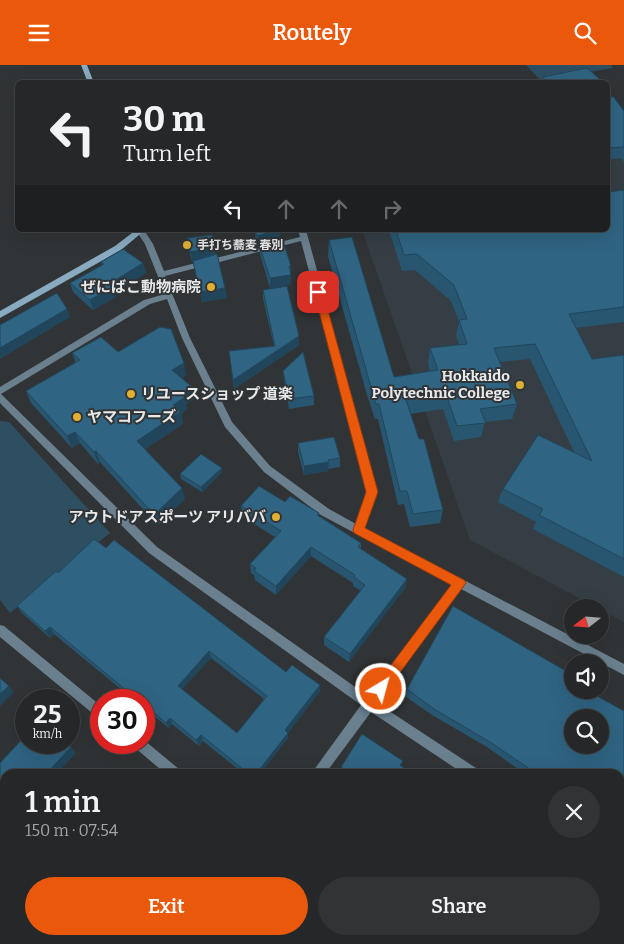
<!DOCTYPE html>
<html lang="en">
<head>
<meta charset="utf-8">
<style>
  :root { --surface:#252728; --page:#313334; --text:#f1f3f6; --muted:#a3a5a8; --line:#424445; --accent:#ea580c }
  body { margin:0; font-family:Bitter,"Noto Sans JP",serif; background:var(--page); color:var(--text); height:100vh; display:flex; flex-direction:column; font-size:19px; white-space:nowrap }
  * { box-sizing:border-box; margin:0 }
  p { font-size:16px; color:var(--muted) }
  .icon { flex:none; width:28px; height:28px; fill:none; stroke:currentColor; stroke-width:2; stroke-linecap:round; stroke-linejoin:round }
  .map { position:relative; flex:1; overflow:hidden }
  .panel { position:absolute; left:0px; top:704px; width:625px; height:176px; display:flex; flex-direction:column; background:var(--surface); border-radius:15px 15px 0 0; box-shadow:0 5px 20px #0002,0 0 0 1px var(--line) }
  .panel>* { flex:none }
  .banner { position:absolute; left:15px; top:15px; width:595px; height:152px; border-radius:8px; box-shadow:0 5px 20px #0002,0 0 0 1px var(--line); background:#252728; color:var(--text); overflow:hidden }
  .needle { width:32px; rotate:253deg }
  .fabs { position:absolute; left:564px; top:534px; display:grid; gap:10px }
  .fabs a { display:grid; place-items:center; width:45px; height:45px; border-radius:50%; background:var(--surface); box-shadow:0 5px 20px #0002,0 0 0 1px var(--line); font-size:25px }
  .speed { position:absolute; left:15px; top:624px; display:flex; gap:10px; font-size:25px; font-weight:700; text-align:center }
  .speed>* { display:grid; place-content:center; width:65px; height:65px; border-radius:50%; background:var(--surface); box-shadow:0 5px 20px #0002,0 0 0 1px var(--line); line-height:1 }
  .speed small { font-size:12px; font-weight:400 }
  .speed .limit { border:8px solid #d22; background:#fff; color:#111 }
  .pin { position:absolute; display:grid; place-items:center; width:42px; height:42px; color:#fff; margin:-21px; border-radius:10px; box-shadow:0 2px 8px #0006 }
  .me { position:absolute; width:55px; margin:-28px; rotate:37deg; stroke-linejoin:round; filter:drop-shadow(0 0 4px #0008) }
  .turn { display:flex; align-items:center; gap:18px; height:105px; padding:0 25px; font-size:22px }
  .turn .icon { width:65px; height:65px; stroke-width:2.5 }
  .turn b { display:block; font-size:35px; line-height:42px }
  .lanes { display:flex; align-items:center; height:48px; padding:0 25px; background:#0003; justify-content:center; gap:25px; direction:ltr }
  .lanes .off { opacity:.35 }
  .round { display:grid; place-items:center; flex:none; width:52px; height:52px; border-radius:26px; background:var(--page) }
  .overview { display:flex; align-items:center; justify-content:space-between; height:85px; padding:0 25px }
  h1 { font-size:30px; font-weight:600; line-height:38px }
  .primary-button { display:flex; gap:10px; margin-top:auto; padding:10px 25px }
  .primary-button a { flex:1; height:58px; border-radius:30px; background:var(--accent); color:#fff; font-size:20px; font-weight:600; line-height:58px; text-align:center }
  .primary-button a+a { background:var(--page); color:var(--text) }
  header { display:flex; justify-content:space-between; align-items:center; height:65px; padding:0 25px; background:var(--accent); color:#fff; font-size:22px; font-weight:600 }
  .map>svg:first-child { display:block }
  .built { fill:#343e44 }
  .green { fill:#2e4f62 }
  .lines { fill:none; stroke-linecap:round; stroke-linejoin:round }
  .minor { fill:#6a808e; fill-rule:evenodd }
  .secondary { fill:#88abc1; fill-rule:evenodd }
  .wall { fill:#285670; fill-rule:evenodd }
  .shaded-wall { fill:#21465b }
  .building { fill:#2f6482; stroke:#21465b; fill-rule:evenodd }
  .route { fill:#ea580c; stroke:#983908 }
  .poi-dot { fill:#e0b034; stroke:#313436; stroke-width:2 }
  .labels { text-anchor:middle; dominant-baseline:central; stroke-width:4; stroke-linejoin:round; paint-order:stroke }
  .far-poi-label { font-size:12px; font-weight:bold; fill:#e6e8e9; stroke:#313436; text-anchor:start }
  .poi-label { font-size:15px; font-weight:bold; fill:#e6e8e9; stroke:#313436; text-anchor:end }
</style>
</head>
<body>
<header><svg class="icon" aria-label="menu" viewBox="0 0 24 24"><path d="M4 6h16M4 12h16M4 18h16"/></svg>Routely<svg class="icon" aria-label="search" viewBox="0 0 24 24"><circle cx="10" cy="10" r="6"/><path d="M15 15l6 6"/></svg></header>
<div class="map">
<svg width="624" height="879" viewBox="0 0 624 879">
  <rect width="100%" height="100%" fill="#313436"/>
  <path class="built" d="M624,63V557L470,475L362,165H608V67Z"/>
  <path class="green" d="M526,0H611L613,3L540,15Z
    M0,356L9,357L110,468L10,548L0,535Z"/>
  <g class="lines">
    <path class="minor" d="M138,165H144L153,179L164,206L300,172L298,165H306L377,427L365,463L624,599V610L461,524L377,638L479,705L481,709H464L371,647L325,709H311L361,640L149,488L0,338V322L144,235L165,229L145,179L137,167ZM301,176L367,427L356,459L329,444L270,401L232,357L190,273L165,211ZM167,234L182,273L225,362L264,407L321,450L452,520L368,631L157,482L1,329L150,239Z
      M0,560L4,561L101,641V654L97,652L0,572Z
      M144,675L180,705L182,709H166L134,682L132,678H144Z
      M0,838L5,840V857L0,855Z
      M22,875H38L40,879H24Z
      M185,875H200L198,879H183Z
      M373,875H390L392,879H375Z"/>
    <path class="secondary" d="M81,0H87L94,18H88Z
      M136,165H145L121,185L0,253V246L115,181Z"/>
  </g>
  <path class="wall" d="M543,12L547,18H541Z
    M608,34L624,46V97L621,93L608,95Z
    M624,125V257L576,263L592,294L624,290V512L533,464L536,457L498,437L503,424L574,387L530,294L500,297L517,339L512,354L485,357L481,372L454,376L443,344L410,349L443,445L440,458L410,462L404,439L398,440L378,354H375L367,330L328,191L329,175L394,312L430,306L428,298L430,283L459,280L456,270L459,257L451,236L415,205L402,206L389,165H608Z
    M255,166L280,173L291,201V219L270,223L260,189L259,180L257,181L256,176Z
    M187,173L216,190L225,223L227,233L202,237L193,197H192L189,183Z
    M101,197L143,198L146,208L115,227L116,232L93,245L73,227L70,218L102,200Z
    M263,225L299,271V280L234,324L229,286L274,281L263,234Z
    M118,287L186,310L182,313L194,334L186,339L187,344L181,349L183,359L145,384L185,434L159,459L151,453L100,397L98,399L80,378L72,383L31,338L26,326L76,298L72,288Z
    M283,306L314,331V340L289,344L284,315Z
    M298,378L340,393V402L328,404V406L304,410L298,387Z
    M222,403V407L202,427L181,414L180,409Z
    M241,441L319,448V451L361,478V484L407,514L405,523L349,597L324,580V572L361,526L353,521V518L311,491L276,530L255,515L254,510L251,508L250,499L275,472L242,451Z
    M106,483L286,607L320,620V626L288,668V673L260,709H244L203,676L199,681L172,659L169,663L144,643V635H134L54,569L50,573L22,548L17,541L58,508ZM211,593L264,634L237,668L182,624Z
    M571,596L620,709H525L487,682L432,650L405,631L407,624L565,605Z
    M401,701L412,709H343L340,707L341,702Z
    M429,875H499L505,879H434Z
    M575,875H620L624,879H578L574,876Z"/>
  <path class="shaded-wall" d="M280,165V175L257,181V171Z
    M215,181L216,191L192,197L191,187Z
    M143,198L146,208L115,227L116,232L93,245L90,235L109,219Z
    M289,201H291V219L270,223V213Z
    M225,223L227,233L202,237L200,227Z
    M67,244L70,252L0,294V283Z
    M299,271V280L234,324L233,315Z
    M184,298L186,310L175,317L172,305Z
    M192,322L194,334L186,339L187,344L181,349L183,359L140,387L137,376L173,340L181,329Z
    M75,367L80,378L72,383L67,371Z
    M96,386L100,397L98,399L94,387Z
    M329,397L328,406L304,410V401Z
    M222,403V407L202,427L201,422Z
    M182,423L185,434L159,459L156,448Z
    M311,482V491L276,530V521Z
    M407,514L405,523L349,597L350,589Z
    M50,562L54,569L50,573L45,566Z
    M209,586L211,593L180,627L178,621Z
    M320,620V626L288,668V673L260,709H256L285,665Z
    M9,621L14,627L0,641V629Z
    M170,653L172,659L169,663L166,658Z
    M201,670L203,676L199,681L196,675Z
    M71,682L76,688L56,709H46Z"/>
  <path class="building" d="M587,3L604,18H547L543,12Z
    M613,31L624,46V82L608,83V34V35Z
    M624,125V242L569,249L592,294L624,290V494L539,450L543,444L503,424L538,370L592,396L535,279L494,283L517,339L480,344L486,358L457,361L446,329L406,335L419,374H424L443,445L413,449L407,426H400L379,339H376L369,315L329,175L352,172L394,312L438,305L430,283L467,279L459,255L467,254L454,220L417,189L404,190L396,165H608V127Z
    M262,165H280L257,171L255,166Z
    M212,170L215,181L191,187L187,173Z
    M282,173L291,201H289L291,210L270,213L259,179Z
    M123,184L143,198L109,219L113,222L90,235L70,218L104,199L101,197Z
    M217,189L225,223L200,227L193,196Z
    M287,221L299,271L233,315L229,286L275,281L263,225Z
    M57,228L67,244L0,283V260Z
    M160,262L171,264L184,298L172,305L192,322L181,329L185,332L173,340L180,347L137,376L182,423L156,448L147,442L96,386L94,387L75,367L67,371L26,326L80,295L72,288L101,272L118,287Z
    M303,287L314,331L289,334L283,306Z
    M334,372L340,393L328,395L329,397L304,401L298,378Z
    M201,389L222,403L201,422L180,409Z
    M259,421L285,437L290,431L319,448L317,450L361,478L358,482L407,514L350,589L324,572L365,520L354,512L355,510L311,482L276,521L254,506L256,503L250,499L281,466L241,441Z
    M94,474L106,483L114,475L286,607L292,600L320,620L285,665L288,668L256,709H249L201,670L196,675L170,653L166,658L144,639V635H138L50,562L45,566L17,541L56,506L58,508ZM209,586L267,631L237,668L178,621Z
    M453,541L566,606L571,596L574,598H572V625H586L624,646V817L620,827V709H537L490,677L434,644L407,624ZM572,652H600V680H572Z
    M0,613L9,621L0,629Z
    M362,669L403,696L400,700L412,709H349V708L341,702Z
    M26,670V678H66L71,682L46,709H5V805L0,800V698Z
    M620,847L624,849V879H587L581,875H620Z
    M231,875H294L298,879H228Z
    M434,875H499L505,879H439Z"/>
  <path class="route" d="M318,224L323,227L378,427L365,463L464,515L466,518L385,628L381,630L376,628L374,624L376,620L451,520L354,468L353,465L366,427L314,227Z"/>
  <g class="poi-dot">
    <circle cx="187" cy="180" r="5"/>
    <circle cx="211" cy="222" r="5"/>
    <circle cx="520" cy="320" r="5"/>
    <circle cx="131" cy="329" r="5"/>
    <circle cx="77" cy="352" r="5"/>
    <circle cx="276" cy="452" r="5"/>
  </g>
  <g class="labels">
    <g class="far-poi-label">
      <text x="197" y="180">手打ち蕎麦 春別</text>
    </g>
    <g class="poi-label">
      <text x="201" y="222">ぜにばこ動物病院</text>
      <text x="510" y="311">Hokkaido<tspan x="510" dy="17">Polytechnic College</tspan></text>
      <text x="141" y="329" text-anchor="start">リユースショップ 道楽</text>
      <text x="87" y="352" text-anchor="start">ヤマコフーズ</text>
      <text x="266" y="452">アウトドアスポーツ アリババ</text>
    </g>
  </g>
</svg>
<div class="fabs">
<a><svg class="needle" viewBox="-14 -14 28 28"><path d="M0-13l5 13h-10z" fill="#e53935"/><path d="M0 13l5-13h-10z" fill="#a3a5a8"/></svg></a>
<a><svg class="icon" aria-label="sound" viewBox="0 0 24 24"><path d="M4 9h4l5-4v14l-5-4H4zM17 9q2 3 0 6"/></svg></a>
<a><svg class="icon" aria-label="search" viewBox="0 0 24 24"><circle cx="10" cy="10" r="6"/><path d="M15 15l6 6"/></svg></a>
</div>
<div class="speed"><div>25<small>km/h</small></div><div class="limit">30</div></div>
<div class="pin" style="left:318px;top:227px;background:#d93025"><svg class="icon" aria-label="arrive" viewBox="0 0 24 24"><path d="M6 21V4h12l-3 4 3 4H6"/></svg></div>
<svg class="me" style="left:381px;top:624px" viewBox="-20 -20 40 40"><circle r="17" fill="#ea580c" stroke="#fff" stroke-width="3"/><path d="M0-11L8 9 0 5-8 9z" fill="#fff"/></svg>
<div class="banner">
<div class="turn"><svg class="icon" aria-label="left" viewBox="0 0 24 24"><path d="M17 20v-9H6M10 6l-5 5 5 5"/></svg><div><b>30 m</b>Turn left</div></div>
<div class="lanes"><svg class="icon" aria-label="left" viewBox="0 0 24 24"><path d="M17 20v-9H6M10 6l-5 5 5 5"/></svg><svg class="icon off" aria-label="ahead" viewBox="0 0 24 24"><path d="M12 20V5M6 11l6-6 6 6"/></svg><svg class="icon off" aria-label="ahead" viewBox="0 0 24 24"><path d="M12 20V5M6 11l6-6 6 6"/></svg><svg class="icon off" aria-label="right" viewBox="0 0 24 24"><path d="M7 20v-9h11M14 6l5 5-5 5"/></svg></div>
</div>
<section class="panel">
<div class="overview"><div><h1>1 min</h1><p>150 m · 07:54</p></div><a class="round"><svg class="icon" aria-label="close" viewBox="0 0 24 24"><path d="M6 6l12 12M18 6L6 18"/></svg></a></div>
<div class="primary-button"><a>Exit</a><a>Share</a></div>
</section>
</div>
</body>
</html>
